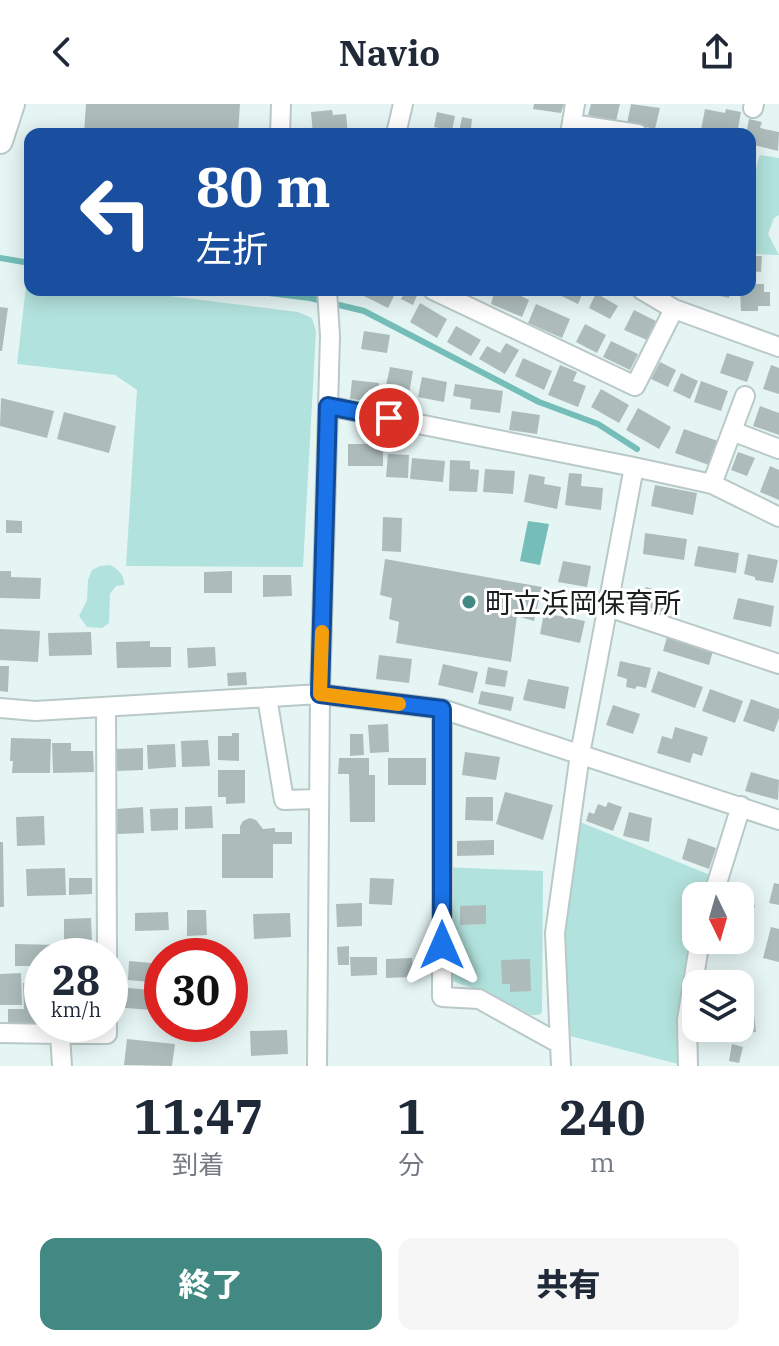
<!DOCTYPE html>
<html lang="ja">
<head>
<meta charset="utf-8">
<style>
  :root { --surface:#fff; --page:#f6f6f7; --text:#1f2937; --muted:#747a83; --accent:#428984 }
  body { margin:0; font-family:"IBM Plex Serif","Noto Sans JP",serif; background:var(--page); color:var(--text); height:100vh; display:flex; flex-direction:column; font-size:30px; white-space:nowrap }
  * { box-sizing:border-box; margin:0 }
  p { font-size:26px; color:var(--muted) }
  .icon { flex:none; width:44px; height:44px; fill:none; stroke:currentColor; stroke-width:2; stroke-linecap:round; stroke-linejoin:round }
  .map { position:relative; height:962px; overflow:hidden }
  .side { display:flex; flex-direction:column; background:var(--surface); flex:1 }
  .side>* { flex:none }
  .guide { position:absolute; left:24px; top:24px; width:732px; height:168px; border-radius:16px; box-shadow:0 4px 20px #0003; background:#1a4fa0; color:#fff; overflow:hidden }
  .needle { width:52px; rotate:175deg }
  .controls { position:absolute; left:682px; top:778px; display:grid; gap:16px }
  .controls a { display:grid; place-items:center; width:72px; height:72px; border-radius:16px; background:var(--surface); box-shadow:0 4px 20px #0003; font-size:40px }
  .speed { position:absolute; left:24px; top:834px; display:flex; gap:16px; font-size:40px; font-weight:700; text-align:center }
  .speed>* { display:grid; place-content:center; width:104px; height:104px; border-radius:50%; background:var(--surface); box-shadow:0 4px 20px #0003; line-height:1 }
  .speed small { font-size:20px; font-weight:400 }
  .speed .limit { border:12px solid #d22; background:#fff; color:#111 }
  .pin { position:absolute; display:grid; place-items:center; width:68px; height:68px; color:#fff; margin:-34px; border:4px solid #fff; border-radius:50%; box-shadow:0 2px 8px #0007 }
  .me { position:absolute; width:88px; margin:-44px; rotate:0deg; stroke-linejoin:round; filter:drop-shadow(0 0 6px #0008) }
  .turn { display:flex; align-items:center; gap:28px; height:168px; padding:0 40px; font-size:36px }
  .turn .icon { width:104px; height:104px; stroke-width:2.5 }
  .turn b { display:block; font-size:56px; line-height:68px }
  .eta { display:flex; justify-content:space-evenly; align-items:center; height:136px; text-align:center }
  .eta b { font-size:48px; font-weight:800; line-height:56px }
  .action { display:flex; gap:16px; margin-top:auto; padding:16px 40px }
  .action a { flex:1; height:92px; border-radius:16px; background:var(--accent); color:#fff; font-size:32px; font-weight:800; line-height:92px; text-align:center }
  .action a+a { background:var(--page); color:var(--text) }
  header { display:flex; justify-content:space-between; align-items:center; height:104px; padding:0 40px; background:var(--surface); font-size:36px; font-weight:800 }
  .map>svg:first-child { display:block }
  .green { fill:#b2e2dd }
  .water { fill:#74bdb8 }
  .lines { fill:none; stroke-linecap:round; stroke-linejoin:round }
  .stream { stroke:#74bdb8; stroke-width:6 }
  .building { fill:#adbcbb }
  .minor-casing { stroke:#b9c9c7; stroke-width:22 }
  .major-casing { stroke:#b9c9c7; stroke-width:28 }
  .minor { stroke:#fff; stroke-width:18 }
  .major { stroke:#fff; stroke-width:24 }
  .route-casing { stroke:#114b97; stroke-width:20 }
  .route { stroke:#1a73e8; stroke-width:14 }
  .slow { stroke:#f59e0b; stroke-width:14 }
  .poi-dot { fill:#428984; stroke:#fefefe; stroke-width:3 }
  .labels { text-anchor:middle; dominant-baseline:central; stroke-width:6; stroke-linejoin:round; paint-order:stroke }
  .poi-label { font-size:28px; fill:#1a2020; stroke:#fefefe; text-anchor:start }
</style>
</head>
<body>
<header><svg class="icon" aria-label="back" viewBox="0 0 24 24"><path d="M15 5l-7 7 7 7"/></svg>Navio<svg class="icon" aria-label="share" viewBox="0 0 24 24"><path d="M12 15V3M7 8l5-5 5 5M5 13v7h14v-7"/></svg></header>
<div class="map">
<svg width="779" height="962" viewBox="0 0 779 962">
  <rect width="100%" height="100%" fill="#e5f5f4"/>
  <path class="green" d="M760,51L779,54V111L774,114L768,130L779,151L750,150V90C756,78 755,63 760,51Z
    M27,174H30V186H122L298,208L312,214L316,227L303,463L126,462L137,286L115,271L17,260Z
    M110,461C118,465 125,471 124,481L116,482L110,490L109,519L102,524L87,523L79,512L87,496L88,476L92,466L100,462Z
    M580,718L710,771L704,792H696V818L688,845L678,917V960L570,932L565,830Z
    M442,763L543,767L542,908L539,911H531L489,890L450,876Z"/>
  <path class="water" d="M528,417L549,420L540,461L520,457Z"/>
  <g class="lines">
    <path class="stream" d="M0,154L30,159
      M243,186L310,194L364,207L539,298L598,320L637,345"/>
  </g>
  <path class="building" d="M86,0H240L238,30L171,28V30H84Z
    M534,0H564L561,9L533,5Z
    M591,0H620L616,17L588,11Z
    M631,0L660,4L655,25L627,19Z
    M705,5L725,9L726,5L741,8L737,30H719L701,26Z
    M332,6L333,11L346,10L348,30H313L311,8Z
    M437,8L455,12L452,27L434,23Z
    M462,13L472,15L471,24H474L473,30L459,28Z
    M749,15L762,18L760,24L779,28L778,47L750,40V30H746Z
    M750,152H762L761,168L750,167Z
    M750,180H764V188H770V202H758V207H741L740,186H750Z
    M363,186H393L396,188L388,204L360,190Z
    M406,186H412L418,189L413,201L401,195Z
    M495,186H510L529,196L522,213L491,200Z
    M549,186H584L578,200Z
    M695,186H731L729,194Z
    M596,189L618,202L610,215L589,204Z
    M420,199L447,215L437,234L410,218Z
    M536,200L570,215L562,234L528,219Z
    M0,203L8,204L2,247H0Z
    M634,206L656,217L647,236L624,226Z
    M585,220L606,231L597,249L576,238Z
    M456,222L481,236L471,252L447,238Z
    M364,227L390,231L387,249L361,245Z
    M611,237L638,250L630,266L603,253Z
    M506,239L519,246L505,270L479,255L487,242L500,249Z
    M727,249L754,258L747,278L720,269Z
    M523,254L552,267L544,286L515,272Z
    M660,258L676,266L668,283L651,275Z
    M560,261L577,268L573,277L586,282L578,303L548,291Z
    M771,261L779,264V290L763,285Z
    M390,263L413,267L409,290L385,286Z
    M681,269L698,277L690,295L673,287Z
    M422,273L447,278L444,298L418,293Z
    M352,276L379,279L377,298L350,295Z
    M701,277L728,287L721,307L694,298Z
    M455,280L503,287L500,309L470,305L471,295L453,292Z
    M601,285L629,301L619,319L591,303Z
    M1,294L54,307L47,334L0,322Z
    M760,302L779,309V331L753,322Z
    M638,304L671,323L659,345L626,326Z
    M512,307L540,311L537,330L509,326Z
    M64,308L116,322L109,349L57,335Z
    M684,325L718,337L709,361L675,349Z
    M348,340H383V362H348Z
    M738,348L755,354L747,372L731,366Z
    M388,350L409,351L408,374L386,373Z
    M412,354L445,357L443,378L410,375Z
    M450,356L470,357V365L479,366L477,388L449,387Z
    M770,362L779,366V396L760,388Z
    M485,365L515,367L513,390L483,388Z
    M569,369L582,370L581,382L603,384L601,406L565,401Z
    M529,370L545,373L544,380L561,383L557,405L524,398Z
    M655,381L697,389L693,411L651,402Z
    M383,413L402,414L401,448L382,447Z
    M6,416L22,417V429H6Z
    M645,429L687,435L684,456L643,450Z
    M698,442L739,449L736,469L694,462Z
    M748,450L778,456L773,479L755,476V473L744,470Z
    M385,455L542,483L534,517L517,512L511,558L396,539L399,518L389,515L392,494L380,491Z
    M563,457L591,462L587,483L558,478Z
    M0,467H11V473L41,474L40,495L0,494Z
    M232,467V489H204V468Z
    M263,471H291L292,492L263,493Z
    M646,483L674,491L668,510L641,501Z
    M738,494L774,502L771,523L733,515Z
    M544,509L585,517L580,539L540,530Z
    M0,525L40,527L38,558L0,556Z
    M91,528L92,551L49,552L48,529Z
    M667,533L713,547L709,561L663,547Z
    M150,537V543H171V563L117,564L116,538Z
    M215,543L216,562L188,564L187,544Z
    M379,551L412,555L409,579L376,575Z
    M620,557L651,564L646,584L637,582L635,585L626,583L627,575L617,572Z
    M443,560L478,568L473,589L438,581Z
    M0,562H9L8,588L0,587Z
    M488,563L508,567L505,583L485,580Z
    M658,567L703,583L695,604L651,588Z
    M246,568L247,581L228,582L227,569Z
    M528,575L569,583L565,605L523,596Z
    M710,585L743,597L735,619L702,607Z
    M481,587L514,593L511,607L478,600Z
    M751,595L779,605V614L774,628L743,617Z
    M613,601L640,610L633,630L606,621Z
    M388,620L389,648L370,649L368,621Z
    M675,623L708,633L702,652L693,649L690,659L657,649L662,632L672,635Z
    M232,629H239V657L218,656V632H232Z
    M350,630H363L364,651L350,652Z
    M11,634L51,635L50,669H12L13,657H10Z
    M208,636L210,662L182,663L181,637Z
    M52,639H71V647H93L94,668L53,669Z
    M175,640L176,663L148,665L147,641Z
    M143,644V666L116,667L115,645Z
    M465,648L500,653L496,676L462,671Z
    M339,654H369V671H375V718H350L349,670H338Z
    M388,654H426V681H388Z
    M218,666H245V699L226,700V693H218Z
    M751,668L779,676L778,696L745,687Z
    M505,688L553,701L543,736L496,720Z
    M466,693H493V717L465,716Z
    M608,698L622,703L613,727L586,717L589,708L594,710L598,700L606,703Z
    M212,702L213,724L185,725V703Z
    M143,703L144,729L117,730L116,705Z
    M178,704V726L151,727L150,705Z
    M629,708L652,714L649,738L623,732Z
    M44,712L45,741L17,742L16,713Z
    M250,714L256,716L263,725L275,724V728H292V740H273V774H222V730H240V722L243,717Z
    M688,734L716,744L709,765L682,755Z
    M494,736V751L457,752V737Z
    M0,738H3L4,803H0Z
    M65,764L66,791L27,792L26,765Z
    M69,774H92V790L69,791Z
    M370,774L394,775L392,801L369,800Z
    M774,779L779,780V801L769,799Z
    M740,797L755,801L749,825L740,823Z
    M362,799V822L337,823L336,800Z
    M486,801V820L460,821V802Z
    M187,806H206L207,831L187,832Z
    M168,808L169,826L135,827V809Z
    M290,809L291,833L254,835L253,810Z
    M91,814L92,836L64,837V815Z
    M771,823L779,825V858L763,854Z
    M15,840L60,841V852H42V862H15Z
    M349,842V861H338L337,843Z
    M67,846H95V852H67Z
    M350,853H377V871L351,872Z
    M412,854L413,873L386,874V855Z
    M530,855L531,887L510,888V880H502L501,856Z
    M129,857L162,860V879L128,876Z
    M21,869L22,901H0V870Z
    M23,879H42V920H95V923L8,924V905H24Z
    M115,883L153,886L151,906L113,903Z
    M754,911L756,928L733,931L734,933L727,934L726,924H740V913Z
    M287,926L288,950L251,952L250,927Z
    M127,935L175,940L172,962L124,961Z
    M732,940L743,943L739,959L729,957Z"/>
  <g class="lines">
    <g class="minor-casing">
      <path id="minor" d="M753,4L754,0
        M572,20L638,30
        M280,30L281,0
        M396,30L403,0
        M570,30L575,0
        M433,186L635,282L674,205
        M642,186L674,205L779,243
        M328,302L634,363L712,380L779,413
        M732,327L779,345
        M712,380L745,292
        M608,503L779,560
        M267,593L284,696L318,695
        M0,604L35,607L320,590L442,605L779,716
        M106,604L107,852
        M442,605V893L479,895L560,940
        M713,792L741,702
        M0,929L60,930L62,962
        M60,930H107V920
        M317,962L320,590L330,232L327,186
        M561,962L555,829L580,650L634,363
        M688,962L687,916L700,836"/>
    </g>
    <g class="major-casing">
      <path id="major" d="M0,37L12,0"/>
    </g>
    <use href="#minor" class="minor"/>
    <use href="#major" class="major"/>
  </g>
  <g class="lines">
    <g class="route-casing">
      <path id="route" d="M389,314L328,302L320,590L442,605V841"/>
    </g>
    <use href="#route" class="route"/>
    <path class="slow" d="M322,528L320,590L399,600"/>
  </g>
  <circle class="poi-dot" cx="469" cy="498" r="8"/>
  <g class="labels">
    <g class="poi-label">
      <text x="485" y="498">町立浜岡保育所</text>
    </g>
  </g>
</svg>
<div class="controls">
<a><svg class="needle" viewBox="-14 -14 28 28"><path d="M0-13l5 13h-10z" fill="#e53935"/><path d="M0 13l5-13h-10z" fill="#747a83"/></svg></a>
<a><svg class="icon" aria-label="layers" viewBox="0 0 24 24"><path d="M12 4l9 5-9 5-9-5zM3 14l9 5 9-5"/></svg></a>
</div>
<div class="speed"><div>28<small>km/h</small></div><div class="limit">30</div></div>
<div class="pin" style="left:389px;top:314px;background:#d93025"><svg class="icon" aria-label="arrive" viewBox="0 0 24 24"><path d="M6 21V4h12l-3 4 3 4H6"/></svg></div>
<svg class="me" style="left:442px;top:841px" viewBox="-20 -20 40 40"><path d="M0-17L14 15 0 8-14 15z" fill="#1a73e8" stroke="#fff" stroke-width="4"/></svg>
<div class="guide">
<div class="turn"><svg class="icon" aria-label="left" viewBox="0 0 24 24"><path d="M17 20v-9H6M10 6l-5 5 5 5"/></svg><div><b>80 m</b>左折</div></div>
</div>
</div>
<section class="side">
<div class="eta">
<div><b>11:47</b><p>到着</p></div>
<div><b>1</b><p>分</p></div>
<div><b>240</b><p>m</p></div>
</div>
<div class="action"><a>終了</a><a>共有</a></div>
</section>
</body>
</html>
